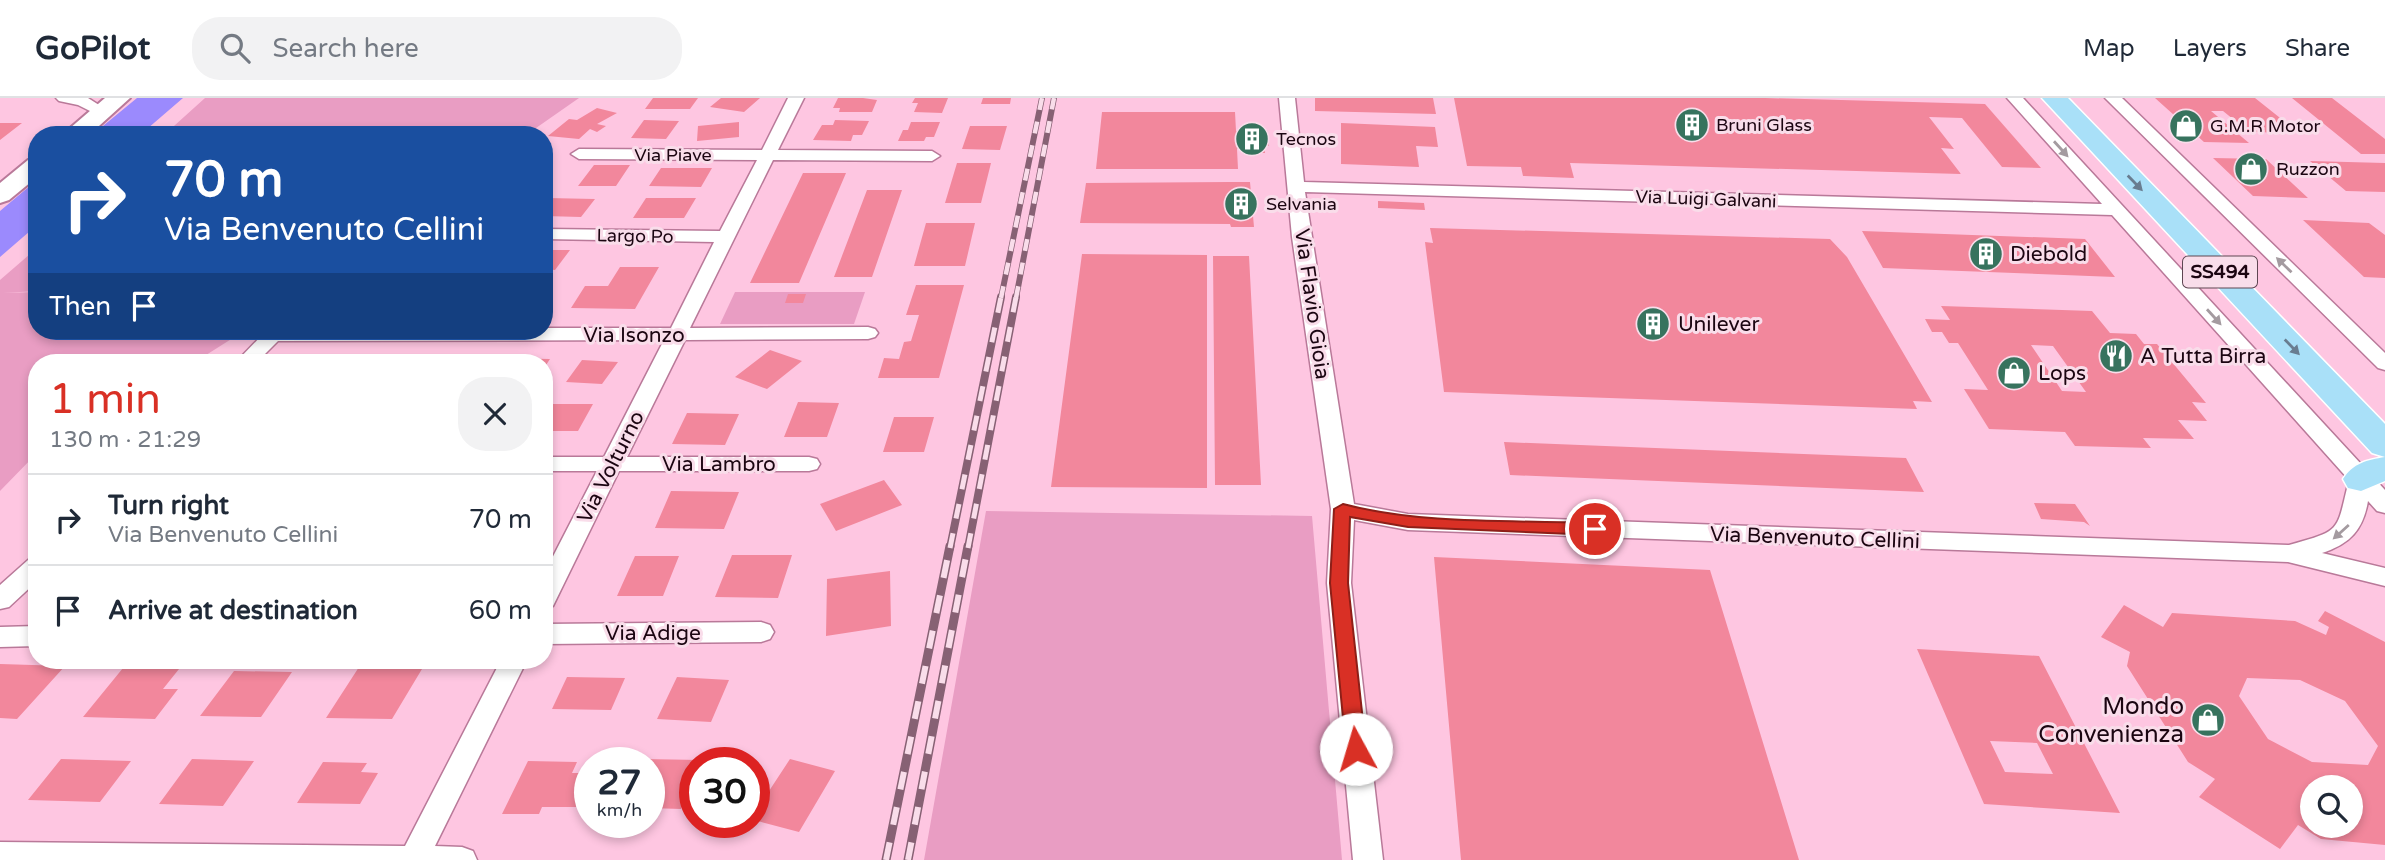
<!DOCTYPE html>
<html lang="en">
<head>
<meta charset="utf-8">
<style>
  :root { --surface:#fff; --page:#f2f2f3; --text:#1f2937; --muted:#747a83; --line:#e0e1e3; --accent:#d93025 }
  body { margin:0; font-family:"Varela Round",sans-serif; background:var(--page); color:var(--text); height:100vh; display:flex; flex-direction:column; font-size:26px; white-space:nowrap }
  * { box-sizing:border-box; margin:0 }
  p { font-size:23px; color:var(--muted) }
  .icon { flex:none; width:38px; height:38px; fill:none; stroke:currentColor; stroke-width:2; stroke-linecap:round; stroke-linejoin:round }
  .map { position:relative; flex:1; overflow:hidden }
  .sheet { position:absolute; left:28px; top:256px; width:525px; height:315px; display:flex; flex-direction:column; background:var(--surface); border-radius:28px; box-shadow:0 4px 10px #0003 }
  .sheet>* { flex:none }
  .guide { position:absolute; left:28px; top:28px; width:525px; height:214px; border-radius:28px; box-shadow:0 4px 10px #0003; background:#1a4fa0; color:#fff; overflow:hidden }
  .controls { position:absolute; left:2300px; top:677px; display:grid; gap:14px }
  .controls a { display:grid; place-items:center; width:63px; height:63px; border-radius:50%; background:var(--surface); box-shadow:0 4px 10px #0003; font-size:35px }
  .speed { position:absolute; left:574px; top:649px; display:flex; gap:14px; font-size:35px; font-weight:700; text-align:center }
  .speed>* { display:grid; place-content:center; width:91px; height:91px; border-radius:50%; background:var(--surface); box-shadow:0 4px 10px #0003; line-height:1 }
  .speed small { font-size:18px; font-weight:400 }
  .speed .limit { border:10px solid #d22; background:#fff; color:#111 }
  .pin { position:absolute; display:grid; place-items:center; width:60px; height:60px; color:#fff; margin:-30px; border:4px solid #fff; border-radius:50%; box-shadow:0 2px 7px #0007 }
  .me { position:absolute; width:77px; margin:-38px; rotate:354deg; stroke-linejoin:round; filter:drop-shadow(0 0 5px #0008) }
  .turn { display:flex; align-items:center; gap:24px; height:147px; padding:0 21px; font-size:32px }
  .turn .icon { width:91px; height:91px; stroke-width:2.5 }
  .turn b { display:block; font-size:49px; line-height:60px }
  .then { display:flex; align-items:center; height:66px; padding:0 21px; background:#0003; gap:14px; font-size:26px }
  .round { display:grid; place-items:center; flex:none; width:74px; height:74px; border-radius:28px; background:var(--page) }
  .headline { display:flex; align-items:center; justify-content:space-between; height:119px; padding:0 21px }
  h1 { font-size:42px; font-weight:600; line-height:52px; color:var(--accent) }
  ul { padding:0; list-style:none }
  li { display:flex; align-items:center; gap:21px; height:91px; padding:0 21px; border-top:2px solid var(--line) }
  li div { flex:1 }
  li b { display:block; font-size:26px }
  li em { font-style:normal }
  header { display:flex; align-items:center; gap:42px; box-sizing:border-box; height:98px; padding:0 35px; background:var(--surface); border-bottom:2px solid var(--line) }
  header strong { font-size:33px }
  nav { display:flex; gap:38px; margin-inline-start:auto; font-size:24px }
  .search { width:490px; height:63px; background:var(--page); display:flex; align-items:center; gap:18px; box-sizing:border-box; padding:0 24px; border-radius:28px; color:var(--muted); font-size:26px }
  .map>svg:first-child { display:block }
  .green { fill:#e99dc3 }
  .water { fill:#9b8afd }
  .building { fill:#f2879c; fill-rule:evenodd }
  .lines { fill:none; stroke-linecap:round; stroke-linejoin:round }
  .street-casing { stroke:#b97999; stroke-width:3 }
  .secondary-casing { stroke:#b97999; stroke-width:4 }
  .primary-casing { stroke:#fff; stroke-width:3 }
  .street { fill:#fff; fill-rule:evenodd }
  .secondary { fill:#fff; fill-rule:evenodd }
  .primary { fill:#a9e0f8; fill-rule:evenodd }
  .rail-far2-casing { stroke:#876174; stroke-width:6 }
  .rail-far1-casing { stroke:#876174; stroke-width:8 }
  .rail-casing { stroke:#876174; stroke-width:9 }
  .rail-far2 { stroke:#f9ddea; stroke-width:4.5; stroke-dasharray:12; stroke-linecap:butt }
  .rail-far1 { stroke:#f9ddea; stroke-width:5; stroke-dasharray:15; stroke-linecap:butt }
  .rail { stroke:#f9ddea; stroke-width:6; stroke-dasharray:18; stroke-linecap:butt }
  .oneway { fill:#a49ba0 }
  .oneway2 { fill:#697d90 }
  .route { fill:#d93025; stroke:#8d1f18; stroke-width:2 }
  .labels { text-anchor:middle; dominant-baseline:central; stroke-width:6; stroke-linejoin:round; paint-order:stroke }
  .far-poi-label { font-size:18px; fill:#1b0511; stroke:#f9ddea; text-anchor:start }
  .far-street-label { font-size:18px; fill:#1b0511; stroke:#f9ddea }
  .shield { fill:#f9ddea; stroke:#5e4652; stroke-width:2 }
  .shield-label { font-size:19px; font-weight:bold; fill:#1b0511 }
  .poi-label { font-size:21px; fill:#1b0511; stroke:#f9ddea; text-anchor:start }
  .street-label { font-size:21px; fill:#1b0511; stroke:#f9ddea }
  .near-poi-label { font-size:24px; fill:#1b0511; stroke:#f9ddea; text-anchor:end }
</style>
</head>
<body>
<header>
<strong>GoPilot</strong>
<div class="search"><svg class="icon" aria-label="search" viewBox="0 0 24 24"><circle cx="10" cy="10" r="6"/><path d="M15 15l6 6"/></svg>Search here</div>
<nav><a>Map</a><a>Layers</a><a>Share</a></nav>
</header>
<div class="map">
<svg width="2385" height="762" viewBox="0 0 2385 762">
  <rect width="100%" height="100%" fill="#fec6e1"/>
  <path class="green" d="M205,0H579L526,37H164Z
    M37,150V193L3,195L37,194V233H244L195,264H37V355L0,393V182Z
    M735,194H865L854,226H720Z
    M986,413L1312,418L1342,762H924Z"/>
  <path class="water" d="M137,0H183L140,37H92Z
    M37,82V127L0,159V113Z"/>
  <path class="building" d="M653,0H698L690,11H645Z
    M721,0H760L744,14L710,9Z
    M838,0H863L877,2L872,14H839L840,10H833Z
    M915,0H948L942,15L914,14L918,5H912Z
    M983,0H1011L1010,6H981Z
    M1315,0H1433L1436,16L1315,13Z
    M1454,0H1765L1985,6L2041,70L2002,69L1962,20L1929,19L1954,51L1941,50L1961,76L1570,65L1574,80L1523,78L1521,69L1467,68Z
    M2155,0H2255L2299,35L2249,34L2223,13H2211L2249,45L2204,44Z
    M2292,0H2332L2385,41V56H2361Z
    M597,10L617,15L597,26L606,28L597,34L590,31L579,41L548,38L569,21L577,22Z
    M1102,14H1235L1236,33H1243L1242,27H1261L1262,32H1267L1269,48H1264L1265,55H1243V51H1237L1238,71H1096Z
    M644,22L679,23L666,41L631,40Z
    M835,22L869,23L862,37H853L851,43L813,42L822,27H833Z
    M739,24V39L697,43L698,28Z
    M911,24H940L934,39H926L924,43H898L903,32H908Z
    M0,25H22L0,42Z
    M1341,25L1435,29L1438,49L1416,48L1419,69L1341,66Z
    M970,28H1007L1000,52L962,51Z
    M2213,60L2266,61L2308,100L2253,98Z
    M2310,63L2385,65V94L2346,93Z
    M957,65H991L981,105H945Z
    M594,67H630L616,88H578Z
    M661,70H712L701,89L649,88Z
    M803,75H846L799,185H750Z
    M1229,84H1250L1254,129H1231L1230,126L1080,125L1086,85Z
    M867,92H902L872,179H834Z
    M547,100L595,101L581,119L544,118Z
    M646,100H696L684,120H633Z
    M1378,103L1424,105L1425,112L1378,110Z
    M2303,122L2369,125L2385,137V180L2364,179Z
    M926,125H975L965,168H914Z
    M1430,130L1830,141L1847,159L1932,304L1913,303L1917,311L1444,294L1425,144L1433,145Z
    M1862,133L2085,141L2115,179L1883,170Z
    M544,152H570L555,172L544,171Z
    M1082,156L1207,157V390L1051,389Z
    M1213,158H1249L1261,387H1215Z
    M620,169H659L635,211L571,210L585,188H608Z
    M916,187H964L939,280H878L884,260L899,261L904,244L911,243L919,217H906Z
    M788,196H806L803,205H785Z
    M1941,208L2092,213L2110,235L2136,236L2144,246H2157L2206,305L2192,304L2207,323L2178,322L2194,341L2143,340L2151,350L2075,348L2065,334L1989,331L1964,291L1988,292L1958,245H1949L1942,234H1932L1925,221L1950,222ZM2031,247L2053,248L2086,294L2062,293Z
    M770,252L802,263L767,291L735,279Z
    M398,258L442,259L437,264H393Z
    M490,260L550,261L544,270V264H487Z
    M582,262L618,264L602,286L566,284Z
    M798,304L839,305L827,339H784Z
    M544,306H593L578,333H544Z
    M687,315L739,316L725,347L672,346Z
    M894,319H934L924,354H883Z
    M1504,344L1906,360L1924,394L1510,377Z
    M884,382L902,407L836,433L820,406Z
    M671,393L739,394L724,431L655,430Z
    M2034,405L2075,406L2090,428L2084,424L2041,421Z
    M732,457H792L778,500L715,499Z
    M635,458H679L663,498H617Z
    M1434,459L1710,472L1799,762H1461Z
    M890,473L891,528L826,538L827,481Z
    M2124,507L2163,529L2172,515L2295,523L2326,537L2329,529L2318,523L2325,513L2385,544V747L2321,741L2298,727L2280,751L2199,699L2215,681L2188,664L2127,568L2130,554L2101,539ZM2247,580L2300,582L2345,603L2378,648L2368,667L2312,664L2268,641L2239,598ZM2312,690H2350V728H2312Z
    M1917,551L2039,558L2120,715L1984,706ZM1990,643L2037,645L2053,676L2005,674Z
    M0,566L65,568L17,621L0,620Z
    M359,569L422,571L392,621L326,620Z
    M123,570L179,571L163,591H178L155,621L83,619Z
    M234,573L292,574L261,619L200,618Z
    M567,579L625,580L611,612L552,611Z
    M677,579L729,582L711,624L657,621Z
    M61,661L131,663L100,704L28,702Z
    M192,661L254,663L223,708L159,706Z
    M643,661L700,662L695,665V675L681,711L649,710V665H641Z
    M790,661L835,673L799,734L754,722V716Z
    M528,663L577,664L572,675H590L576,709H542L539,716H502Z
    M323,664L367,665L361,674L378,675L360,706L297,705Z"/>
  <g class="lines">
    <g class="street-casing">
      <path id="street" d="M56,0H88L110,14L102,19L78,7L59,3Z
        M788,0H804L778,52L932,53L940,58L932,63L773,62L690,230L868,229L875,231L878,235L875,239L868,241L685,242L627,359H809L817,361L820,366L817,371L809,373H619L553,508L544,510V476L597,373H544V359H604L664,242L278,243L257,264H236L266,233H544V230H671L714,144L544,141V131L720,133L757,62L579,61L571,56L579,51L762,52Z
        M1279,0H1295L1304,84L2102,106L2007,0H2023L2385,392V415L2377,413L2368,403C2363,432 2350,446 2322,455L2385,470V488L2288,464L1408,432L1354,422L1351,485L1383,762H1353L1327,485L1331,411L1292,139ZM1305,94L2112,117L2349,382C2336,434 2343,432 2289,447L1408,416L1354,406Z
        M2105,0H2122L2385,255V272L2378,270Z
        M37,459V483L9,509L0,511V487L28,462Z
        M761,524L770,527L774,534L770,541L761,544L544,546V526Z
        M37,528V548L0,549V529Z
        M501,562H527L435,748L462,749L473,753L477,762H0V744L405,748Z"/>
    </g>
    <g class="secondary-casing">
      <path id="secondary" d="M105,0H130L89,37H62Z
        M37,60V79L9,102L0,105V85L28,62Z"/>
    </g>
    <g class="primary-casing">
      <path id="primary" d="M2042,0H2068L2385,326V359L2372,355Z
        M2385,359V383L2361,393L2348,390L2343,381C2353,365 2367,362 2385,359Z"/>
    </g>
    <use href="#street" class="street"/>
    <use href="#secondary" class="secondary"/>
    <use href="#primary" class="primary"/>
    <g class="rail-far2-casing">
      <path id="rail-far2" d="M1001,200L1042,0
        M1016,200L1054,0"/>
    </g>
    <g class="rail-far1-casing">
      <path id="rail-far1" d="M950,450L1001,199
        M968,450L1016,199"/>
    </g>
    <g class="rail-casing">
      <path id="rail" d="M886,762L950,448
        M908,762L968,448"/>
    </g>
    <use href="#rail-far2" class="rail-far2"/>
    <use href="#rail-far1" class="rail-far1"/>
    <use href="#rail" class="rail"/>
  </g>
  <defs><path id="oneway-solid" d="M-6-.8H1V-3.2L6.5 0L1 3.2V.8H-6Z" transform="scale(1.75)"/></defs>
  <g class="oneway">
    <use href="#oneway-solid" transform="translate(2061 51) rotate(48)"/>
    <use href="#oneway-solid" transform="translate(2284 167) rotate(-136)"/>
    <use href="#oneway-solid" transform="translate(2214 219) rotate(48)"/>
    <use href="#oneway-solid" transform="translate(2341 434) rotate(138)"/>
  </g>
  <g class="oneway2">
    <use href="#oneway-solid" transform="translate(2135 85) rotate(46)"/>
    <use href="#oneway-solid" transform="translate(2292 249) rotate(46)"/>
  </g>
  <path class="route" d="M1343,406C1423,427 1512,422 1595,425L1603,431L1595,437L1408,429L1350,419L1348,485L1366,651L1363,657L1356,659L1349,657L1346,651L1330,485L1334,411Z"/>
  <defs>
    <g id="building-disc" transform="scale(1.75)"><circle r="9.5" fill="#37735e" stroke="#f9ddea"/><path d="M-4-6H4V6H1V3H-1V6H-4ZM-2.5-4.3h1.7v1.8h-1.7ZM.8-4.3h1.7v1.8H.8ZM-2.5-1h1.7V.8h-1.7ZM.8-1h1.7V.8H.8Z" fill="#fff"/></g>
    <g id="shop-disc" transform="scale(1.75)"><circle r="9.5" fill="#37735e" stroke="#f9ddea"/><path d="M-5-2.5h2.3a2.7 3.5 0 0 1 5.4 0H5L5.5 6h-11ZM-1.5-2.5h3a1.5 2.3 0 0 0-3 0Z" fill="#fff"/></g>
    <g id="restaurant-disc" transform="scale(1.75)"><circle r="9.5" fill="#37735e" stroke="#f9ddea"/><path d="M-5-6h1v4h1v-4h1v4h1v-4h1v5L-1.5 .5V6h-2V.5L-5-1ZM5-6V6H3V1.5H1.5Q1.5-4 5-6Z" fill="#fff"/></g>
  </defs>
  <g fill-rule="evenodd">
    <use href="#building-disc" x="1692" y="27"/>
    <use href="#shop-disc" x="2186" y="28"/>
    <use href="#building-disc" x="1252" y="41"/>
    <use href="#shop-disc" x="2251" y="71"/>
    <use href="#building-disc" x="1241" y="106"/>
    <use href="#building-disc" x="1986" y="156"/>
    <use href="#building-disc" x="1653" y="226"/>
    <use href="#restaurant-disc" x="2116" y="258"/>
    <use href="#shop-disc" x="2014" y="275"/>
    <use href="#shop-disc" x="2208" y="622"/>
  </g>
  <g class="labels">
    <g class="far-poi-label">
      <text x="1716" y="27">Bruni Glass</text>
      <text x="2210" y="28">G.M.R Motor</text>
      <text x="1276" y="41">Tecnos</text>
      <text x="2276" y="71">Ruzzon</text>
      <text x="1266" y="106">Selvania</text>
    </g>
    <g class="far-street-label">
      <text x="673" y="57">Via Piave</text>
      <text transform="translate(1706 101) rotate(2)">Via Luigi Galvani</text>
      <text transform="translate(635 138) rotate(1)">Largo Po</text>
    </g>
    <rect class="shield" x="2183" y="158.5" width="74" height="31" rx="5"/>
    <g class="shield-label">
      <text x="2220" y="174">SS494</text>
    </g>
    <g class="poi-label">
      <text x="2010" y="156">Diebold</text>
      <text x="1678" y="226">Unilever</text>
      <text x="2140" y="258">A Tutta Birra</text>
      <text x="2038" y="275">Lops</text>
    </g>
    <g class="street-label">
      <text transform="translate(1312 206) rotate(82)">Via Flavio Gioia</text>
      <text x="634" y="237">Via Isonzo</text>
      <text x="719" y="366">Via Lambro</text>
      <text transform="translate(611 369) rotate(-63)">Via Volturno</text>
      <text transform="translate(1815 440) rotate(2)">Via Benvenuto Cellini</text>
      <text x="653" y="535">Via Adige</text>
    </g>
    <g class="near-poi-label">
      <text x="2184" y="608">Mondo<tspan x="2184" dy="28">Convenienza</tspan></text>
    </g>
  </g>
</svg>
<div class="controls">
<a><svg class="icon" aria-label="search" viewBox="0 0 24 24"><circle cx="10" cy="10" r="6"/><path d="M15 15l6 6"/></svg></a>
</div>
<div class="speed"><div>27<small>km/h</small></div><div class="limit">30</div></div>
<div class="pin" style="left:1595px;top:431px;background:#d93025"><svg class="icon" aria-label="arrive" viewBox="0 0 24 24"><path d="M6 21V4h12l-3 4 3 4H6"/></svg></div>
<svg class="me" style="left:1356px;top:651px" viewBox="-20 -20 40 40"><circle r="19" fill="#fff"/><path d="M0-13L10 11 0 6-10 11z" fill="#d93025"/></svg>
<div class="guide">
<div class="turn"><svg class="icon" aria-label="right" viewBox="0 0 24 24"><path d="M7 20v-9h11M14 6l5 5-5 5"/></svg><div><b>70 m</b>Via Benvenuto Cellini</div></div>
<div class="then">Then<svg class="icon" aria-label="arrive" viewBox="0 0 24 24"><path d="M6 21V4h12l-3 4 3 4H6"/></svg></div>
</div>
<section class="sheet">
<div class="headline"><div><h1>1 min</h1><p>130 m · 21:29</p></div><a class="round"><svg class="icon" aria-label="close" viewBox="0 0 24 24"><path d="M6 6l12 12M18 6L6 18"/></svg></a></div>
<ul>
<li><svg class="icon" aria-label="right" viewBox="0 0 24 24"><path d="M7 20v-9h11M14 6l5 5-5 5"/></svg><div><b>Turn right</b><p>Via Benvenuto Cellini</p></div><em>70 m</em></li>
<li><svg class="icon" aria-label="arrive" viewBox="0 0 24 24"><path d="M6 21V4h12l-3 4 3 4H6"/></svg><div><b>Arrive at destination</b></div><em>60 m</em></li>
</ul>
</section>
</div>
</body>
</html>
